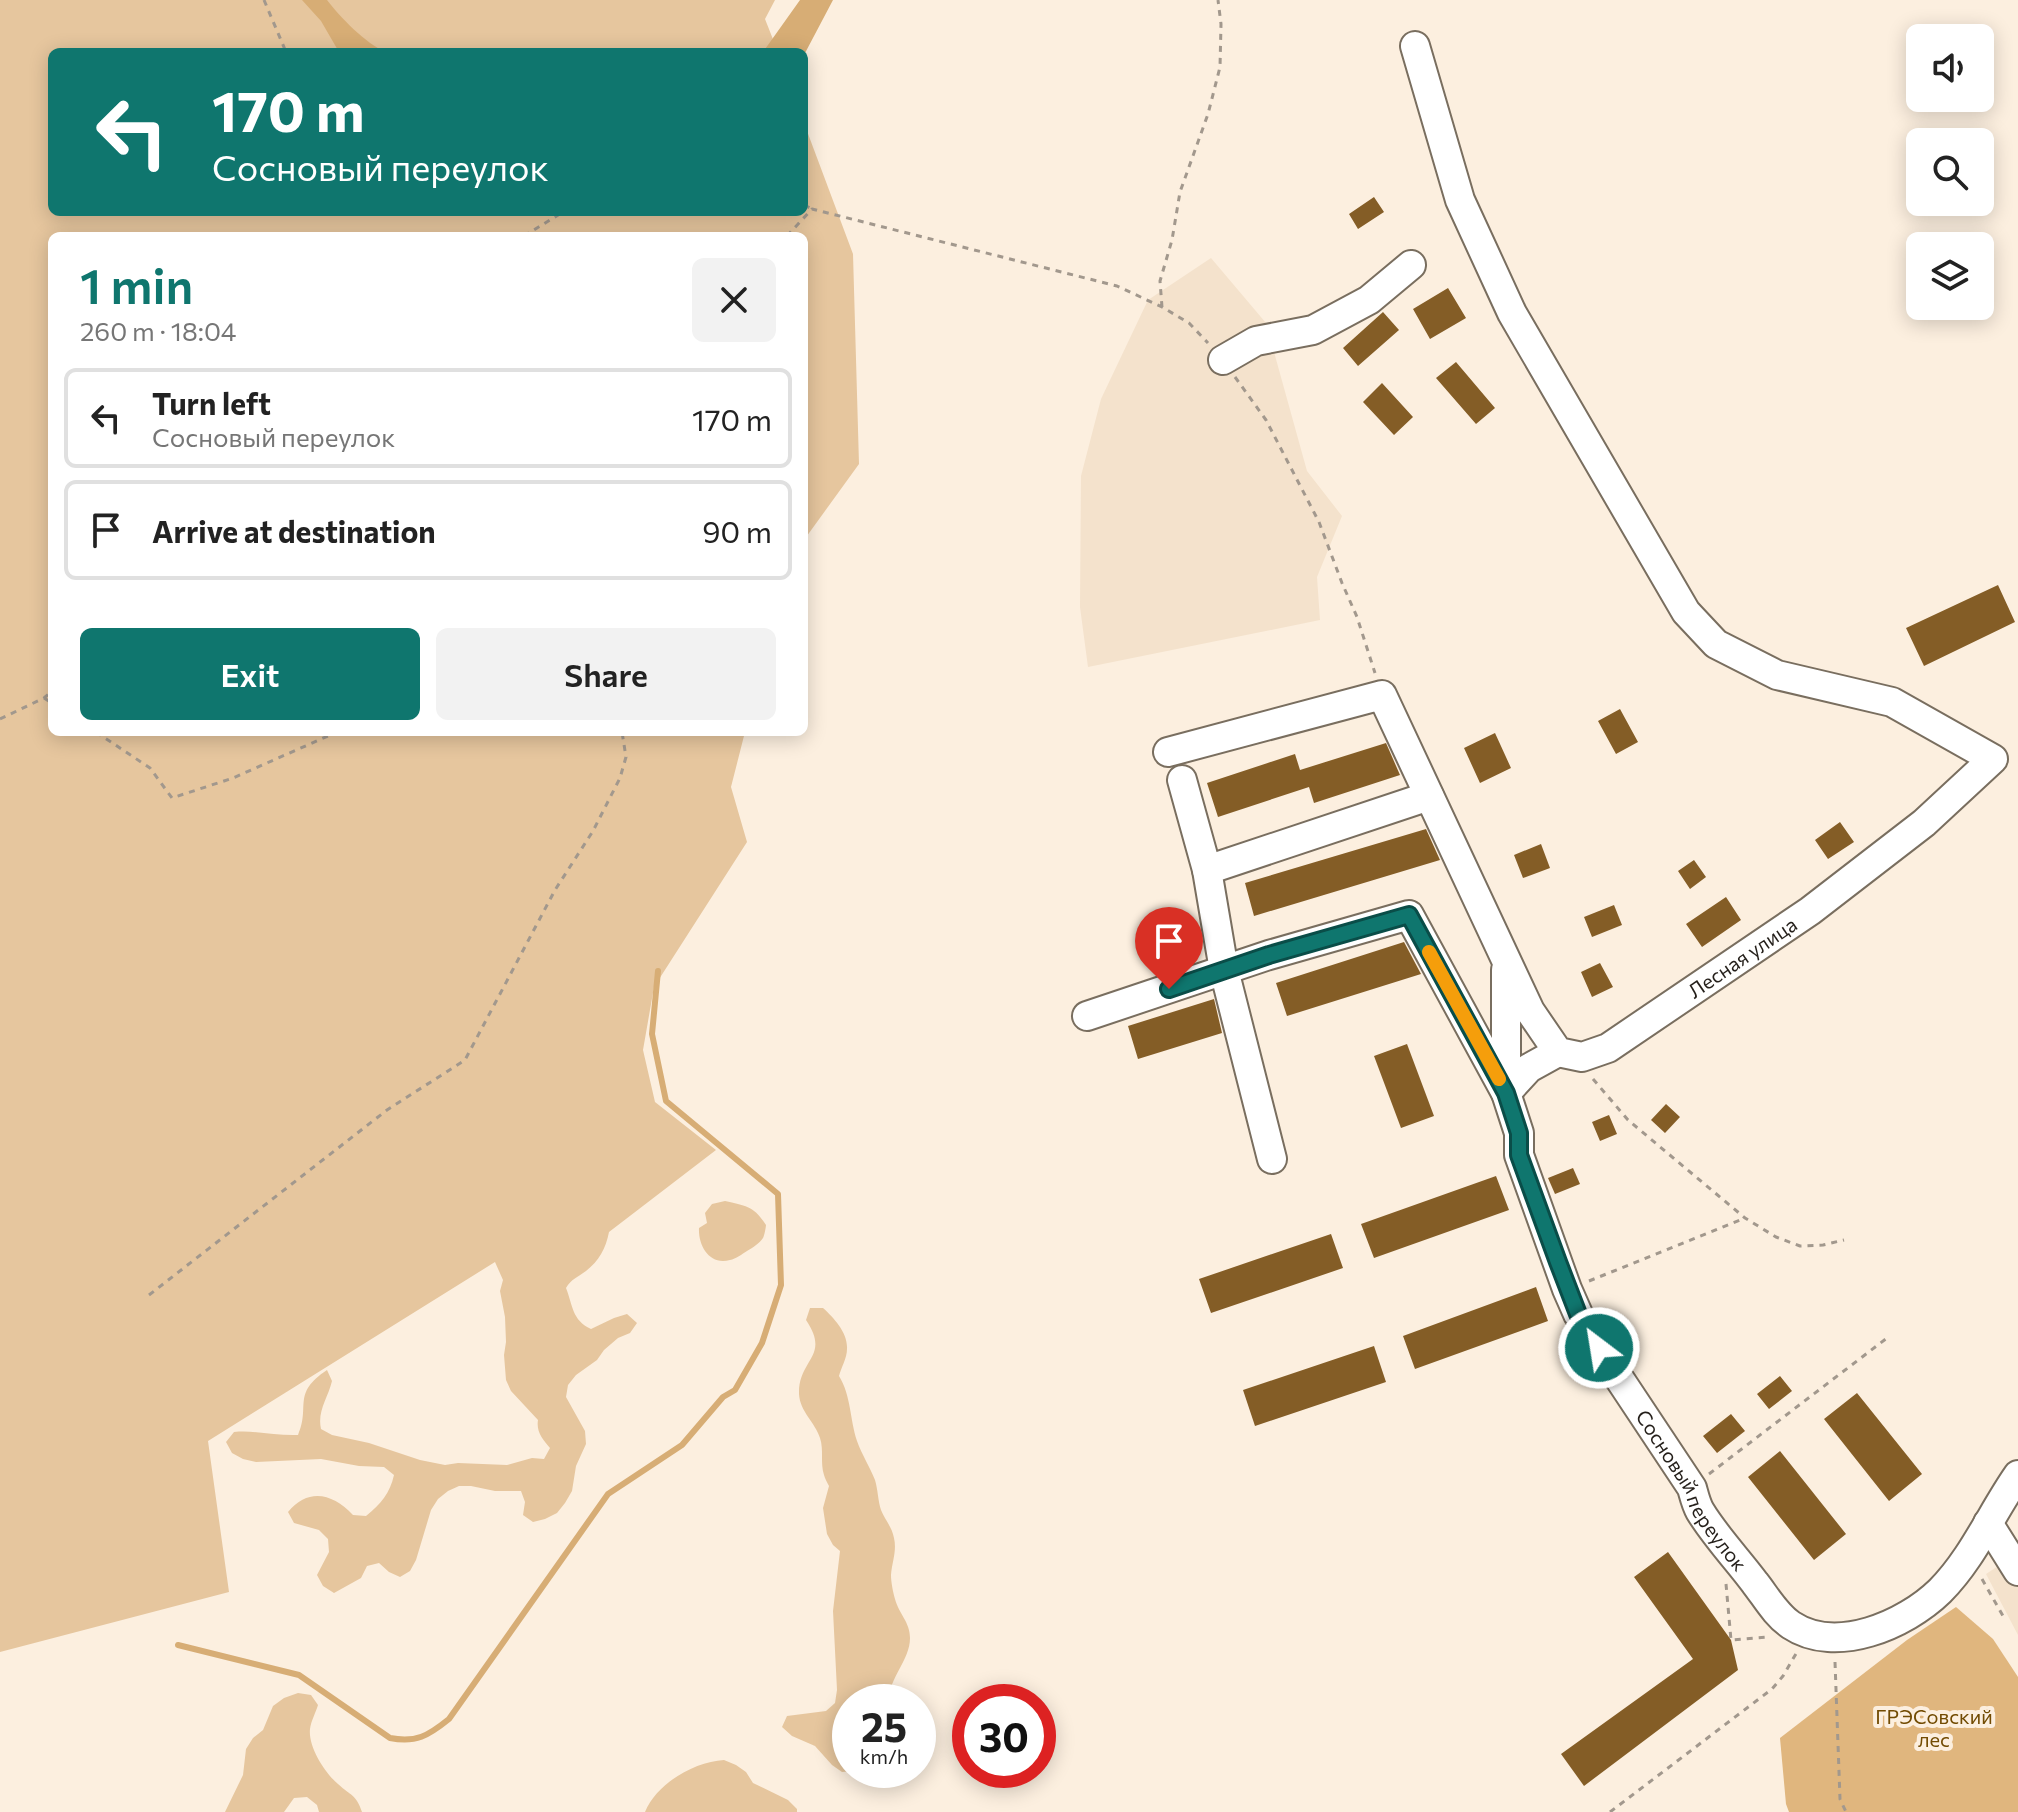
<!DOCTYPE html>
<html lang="en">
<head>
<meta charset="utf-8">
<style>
  :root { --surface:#fff; --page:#f2f2f2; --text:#222; --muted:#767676; --line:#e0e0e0; --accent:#0f766e }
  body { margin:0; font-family:Commissioner,sans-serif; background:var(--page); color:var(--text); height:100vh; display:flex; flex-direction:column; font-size:30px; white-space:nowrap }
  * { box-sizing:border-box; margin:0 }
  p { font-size:26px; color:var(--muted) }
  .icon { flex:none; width:44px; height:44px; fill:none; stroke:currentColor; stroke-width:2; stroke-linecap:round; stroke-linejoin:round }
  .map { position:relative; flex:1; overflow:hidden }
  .panel { position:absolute; left:48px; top:232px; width:760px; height:504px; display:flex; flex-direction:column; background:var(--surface); border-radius:12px; box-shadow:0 4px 20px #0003 }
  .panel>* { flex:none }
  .top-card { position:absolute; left:48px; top:48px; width:760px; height:168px; border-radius:12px; box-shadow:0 4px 20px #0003; background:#0f766e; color:#fff; overflow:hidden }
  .fabs { position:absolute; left:1906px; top:24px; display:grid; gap:16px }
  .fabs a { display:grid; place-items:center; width:88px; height:88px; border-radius:12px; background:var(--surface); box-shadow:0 4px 20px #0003; font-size:40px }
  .speed { position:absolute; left:832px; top:1684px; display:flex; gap:16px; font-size:40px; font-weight:700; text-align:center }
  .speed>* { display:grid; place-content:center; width:104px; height:104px; border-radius:50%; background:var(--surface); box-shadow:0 4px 20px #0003; line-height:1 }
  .speed small { font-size:20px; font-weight:400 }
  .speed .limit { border:12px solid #d22; background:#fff; color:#111 }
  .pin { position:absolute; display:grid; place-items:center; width:68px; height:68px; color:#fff; margin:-82px -34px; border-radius:50% 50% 50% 0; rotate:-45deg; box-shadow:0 0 8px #0007 }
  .pin .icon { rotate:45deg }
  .me { position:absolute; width:88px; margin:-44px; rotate:329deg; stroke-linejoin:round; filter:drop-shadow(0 0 6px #0008) }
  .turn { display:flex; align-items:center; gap:28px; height:168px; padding:0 32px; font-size:36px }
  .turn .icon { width:104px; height:104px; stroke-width:2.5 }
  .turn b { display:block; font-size:56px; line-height:68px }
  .round { display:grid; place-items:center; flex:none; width:84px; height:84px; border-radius:12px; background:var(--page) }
  .head { display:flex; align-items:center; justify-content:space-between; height:136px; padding:0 32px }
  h1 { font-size:48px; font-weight:600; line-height:60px; color:var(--accent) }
  .cta { display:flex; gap:16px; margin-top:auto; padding:16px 32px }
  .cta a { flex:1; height:92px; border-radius:12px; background:var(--accent); color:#fff; font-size:32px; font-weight:600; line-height:92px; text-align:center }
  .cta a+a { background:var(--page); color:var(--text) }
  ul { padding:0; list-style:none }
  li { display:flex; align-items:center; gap:24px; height:100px; margin:0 16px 12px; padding:0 16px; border:4px solid var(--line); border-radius:12px }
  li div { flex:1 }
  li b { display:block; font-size:30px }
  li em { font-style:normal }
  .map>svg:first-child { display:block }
  .built { fill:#f4e2cc }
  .green { fill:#e6c69e }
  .forest { fill:#e0b67e }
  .water { fill:#d7ad75 }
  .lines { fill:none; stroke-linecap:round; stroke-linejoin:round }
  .stream { stroke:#d7ad75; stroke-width:6 }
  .building { fill:#845d26 }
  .minor-casing { stroke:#796e5f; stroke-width:32 }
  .path { stroke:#a2988d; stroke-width:3; stroke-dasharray:6 6; stroke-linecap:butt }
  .minor { stroke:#fff; stroke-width:28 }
  .route-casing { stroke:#0a4d48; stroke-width:20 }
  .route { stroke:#0f766e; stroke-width:14 }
  .slow { stroke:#f59e0b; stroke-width:14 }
  .labels { text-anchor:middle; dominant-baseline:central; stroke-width:8; stroke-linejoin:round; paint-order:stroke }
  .street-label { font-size:20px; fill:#241f1a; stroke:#fcefdf }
  .park-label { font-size:20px; fill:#724b02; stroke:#fcefdf }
</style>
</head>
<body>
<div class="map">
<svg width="2018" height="1812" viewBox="0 0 2018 1812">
  <rect width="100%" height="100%" fill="#fcefdf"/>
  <path class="built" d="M1211,258L1266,323L1307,471L1342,516L1317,577L1320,620L1088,667L1080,607L1081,476L1101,399L1148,300Z
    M2018,1553V1635L1986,1574Z"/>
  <path class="green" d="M0,0H775L765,19L778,52H52V212H804V123L853,254L859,464L804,540V236H52V732H745L731,787L747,842L654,987L643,1050L655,1102L716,1150L609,1232C606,1248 599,1261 586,1271C578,1277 571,1279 566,1288C573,1306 572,1320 591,1329L614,1318L627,1314L637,1323L630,1333L618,1338L604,1350L597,1360L576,1375L568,1385L566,1397L585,1431L586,1444L576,1466L572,1491L565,1503L557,1513L545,1519L533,1522L523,1515L525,1502L521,1491H495L471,1486H459L448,1491L438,1499L431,1510L416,1560L410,1571L400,1577L389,1572L379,1563L367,1566L361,1578L334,1593L323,1586L317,1575L329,1552L328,1539L319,1530L294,1523L288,1512C309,1487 333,1494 353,1515L366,1516C381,1504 390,1493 394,1475L384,1467L359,1466L321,1459L256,1462L243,1459L232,1453L226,1442L234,1432C256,1430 277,1436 298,1435C311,1406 291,1394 327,1370L332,1381C328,1398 317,1411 321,1429L332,1435L369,1443L420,1460L445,1465L458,1463L507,1465L532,1458L544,1459L550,1448C543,1440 536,1432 538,1420L511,1391L506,1380L504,1355L506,1342L505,1317L500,1291L503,1280L495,1262L208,1441L229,1592L0,1652Z
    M725,1201C746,1206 754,1206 766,1225C766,1227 764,1237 763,1238C760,1243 752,1248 747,1251C742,1254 736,1259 730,1260C710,1266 698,1246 699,1228L707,1223L705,1213L712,1204Z
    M810,1308H823C834,1318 848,1333 847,1349C847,1358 841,1368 839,1376C851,1395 850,1420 857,1441C862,1455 870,1467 875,1480C878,1490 878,1501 881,1510C885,1520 892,1527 894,1538C897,1551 892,1562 891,1575C891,1582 893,1592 895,1599C899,1614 910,1622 910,1638C910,1661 888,1678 889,1702H850V1770H856L855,1771L842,1772L832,1765L815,1746L792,1736L782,1727L787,1716L826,1711L835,1703L837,1690L833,1611L840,1551L833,1545L827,1534L823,1508L829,1486C827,1482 825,1479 824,1475C820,1463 824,1450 820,1438C815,1422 800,1412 799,1394C798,1359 831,1357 806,1320Z
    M298,1693L311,1695L318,1705C316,1712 311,1721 310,1729C308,1747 325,1773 338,1784C351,1796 356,1794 362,1812H319L317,1805L307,1797L294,1798L284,1812H225L243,1775L246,1749L253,1738L263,1730L273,1706L284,1698Z
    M724,1760L736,1765L746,1772L753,1783L788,1800L797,1809V1812H645C657,1783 694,1762 724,1760Z"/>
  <path class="forest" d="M1956,1607L1993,1639L2018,1677V1812H1789L1786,1804L1780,1738L1907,1640Z"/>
  <path class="water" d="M302,0H327C340,17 366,44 386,52H339L321,21Z
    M800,0H833L804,55V52H763Z"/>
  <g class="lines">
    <path class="stream" d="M178,1645L299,1675L390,1738C416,1743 428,1736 449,1719L608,1494L682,1445L723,1397L735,1390L762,1343L781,1285L778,1194L666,1101L652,1034L658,971"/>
  </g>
  <path class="building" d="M1374,197L1384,212L1358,229L1349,214Z
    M1448,288L1466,318L1430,339L1413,309Z
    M1383,312L1399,330L1358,366L1343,348Z
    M1456,362L1495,408L1476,424L1436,378Z
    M1382,383L1413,417L1394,435L1363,402Z
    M1998,585L2015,622L1924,666L1906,628Z
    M1620,709L1638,742L1616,754L1598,721Z
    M1495,733L1511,768L1480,783L1464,748Z
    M1386,743L1400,775L1314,803L1309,787L1218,817L1207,783L1295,754L1300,770Z
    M1840,822L1854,842L1828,859L1815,840Z
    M1426,829L1440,860L1254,916L1245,883Z
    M1541,844L1550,868L1523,878L1514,855Z
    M1694,860L1706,877L1690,889L1678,871Z
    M1726,897L1741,920L1702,947L1686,924Z
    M1614,905L1622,925L1592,937L1584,917Z
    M1404,942L1421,974L1287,1016L1276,983Z
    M1600,963L1613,987L1592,997L1581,972Z
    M1214,999L1222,1033L1138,1059L1128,1026Z
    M1407,1044L1434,1116L1401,1128L1374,1056Z
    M1666,1104L1680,1117L1665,1133L1651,1120Z
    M1609,1115L1617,1134L1600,1141L1592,1122Z
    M1573,1168L1580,1184L1555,1194L1548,1178Z
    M1496,1176L1509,1210L1374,1258L1361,1224Z
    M1331,1234L1343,1268L1211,1313L1199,1279Z
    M1536,1287L1548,1321L1415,1369L1403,1336Z
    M1374,1346L1386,1382L1255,1426L1243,1390Z
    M1780,1376L1792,1391L1769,1409L1757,1394Z
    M1857,1393L1922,1474L1889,1501L1824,1419Z
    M1731,1414L1745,1431L1717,1453L1703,1436Z
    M1780,1451L1846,1534L1814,1560L1748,1477Z
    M1668,1552L1731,1640L1738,1670L1584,1786L1561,1754L1693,1659L1634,1577Z"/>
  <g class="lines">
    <g class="minor-casing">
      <g id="minor">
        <path d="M1223,360L1256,341L1313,330L1369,300L1411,265"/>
        <path id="s1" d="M1168,752L1382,695L1530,1011L1558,1052L1582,1057L1608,1048L1810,911L1924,823L1993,759L1892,702L1777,675L1716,644L1686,612L1512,313L1460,200L1415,46"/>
        <path d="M1182,780L1207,870L1224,970L1272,1159"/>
        <path d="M1207,870L1429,796"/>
        <path d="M1506,970V1088"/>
        <path id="s2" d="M1087,1016L1269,955L1409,915L1506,1093L1519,1133V1155L1567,1289L1578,1314L1599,1348L1692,1488C1694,1495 1696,1504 1700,1511C1715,1536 1738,1560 1755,1583C1766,1597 1776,1615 1791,1625C1836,1655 1905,1625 1940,1591C1973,1558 1992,1512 2018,1475"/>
        <path d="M1506,1093L1529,1068L1558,1052"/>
        <path d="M1988,1523L2018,1571"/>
      </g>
    </g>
    <path class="path" d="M264,0L286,52
      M804,205L812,209
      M524,236L563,212
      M787,236L812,209L1117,286L1162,307L1189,323L1208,343
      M1162,307L1160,281L1172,240L1180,192L1208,114L1220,67L1221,24L1218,0
      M1235,377L1266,420L1319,522L1342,583L1357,617L1375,673
      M44,698L52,703
      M0,719L44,698L52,691
      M96,732L150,768L172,798L233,778L337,732
      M1593,1079L1628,1120L1745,1218L1776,1237L1800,1246L1823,1245L1844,1240
      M1589,1281L1745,1218
      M149,1295L387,1110L465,1060L555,890L593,831L620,778L626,757L622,732
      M1709,1474L1887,1338
      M1982,1579L2003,1616
      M1726,1584L1731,1640L1768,1637
      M1835,1662L1840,1799L1846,1812
      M1610,1812L1772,1689L1783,1676L1797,1652"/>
    <use href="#minor" class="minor"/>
  </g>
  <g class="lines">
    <g class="route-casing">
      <path id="route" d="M1169,989L1269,955L1409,915L1506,1093L1519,1133V1155L1558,1262L1578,1314L1599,1348"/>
    </g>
    <use href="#route" class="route"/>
    <path class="slow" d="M1429,952L1499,1079"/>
  </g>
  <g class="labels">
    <g class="street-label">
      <text stroke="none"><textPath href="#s1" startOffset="834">Лесная улица</textPath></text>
      <text stroke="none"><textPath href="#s2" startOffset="984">Сосновый переулок</textPath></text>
    </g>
    <g class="park-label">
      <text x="1934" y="1716">ГРЭСовский<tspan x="1934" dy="23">лес</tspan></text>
    </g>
  </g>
</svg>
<div class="fabs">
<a><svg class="icon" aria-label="sound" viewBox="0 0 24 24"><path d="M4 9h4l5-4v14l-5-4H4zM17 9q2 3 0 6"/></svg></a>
<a><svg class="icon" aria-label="search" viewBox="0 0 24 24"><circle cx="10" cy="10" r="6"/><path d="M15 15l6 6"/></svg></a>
<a><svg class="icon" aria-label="layers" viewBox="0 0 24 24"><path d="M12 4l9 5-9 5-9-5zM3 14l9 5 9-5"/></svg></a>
</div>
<div class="speed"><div>25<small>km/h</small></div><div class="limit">30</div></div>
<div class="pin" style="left:1169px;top:989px;background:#d93025"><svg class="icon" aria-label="arrive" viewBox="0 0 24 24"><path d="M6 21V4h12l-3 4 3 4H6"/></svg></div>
<svg class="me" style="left:1599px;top:1348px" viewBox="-20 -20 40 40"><circle r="17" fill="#0f766e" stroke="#fff" stroke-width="3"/><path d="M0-11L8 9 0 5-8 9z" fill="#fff"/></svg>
<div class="top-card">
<div class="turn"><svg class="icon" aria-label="left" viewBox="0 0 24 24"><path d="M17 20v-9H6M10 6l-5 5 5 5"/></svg><div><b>170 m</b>Сосновый переулок</div></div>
</div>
<section class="panel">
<div class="head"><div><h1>1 min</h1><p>260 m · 18:04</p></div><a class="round"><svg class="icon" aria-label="close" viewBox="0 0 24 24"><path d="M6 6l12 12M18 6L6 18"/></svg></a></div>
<ul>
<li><svg class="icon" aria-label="left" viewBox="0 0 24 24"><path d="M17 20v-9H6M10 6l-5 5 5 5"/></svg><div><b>Turn left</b><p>Сосновый переулок</p></div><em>170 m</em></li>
<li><svg class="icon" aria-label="arrive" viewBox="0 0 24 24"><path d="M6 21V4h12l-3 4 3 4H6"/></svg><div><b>Arrive at destination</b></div><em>90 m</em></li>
</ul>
<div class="cta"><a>Exit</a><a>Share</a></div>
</section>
</div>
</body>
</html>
